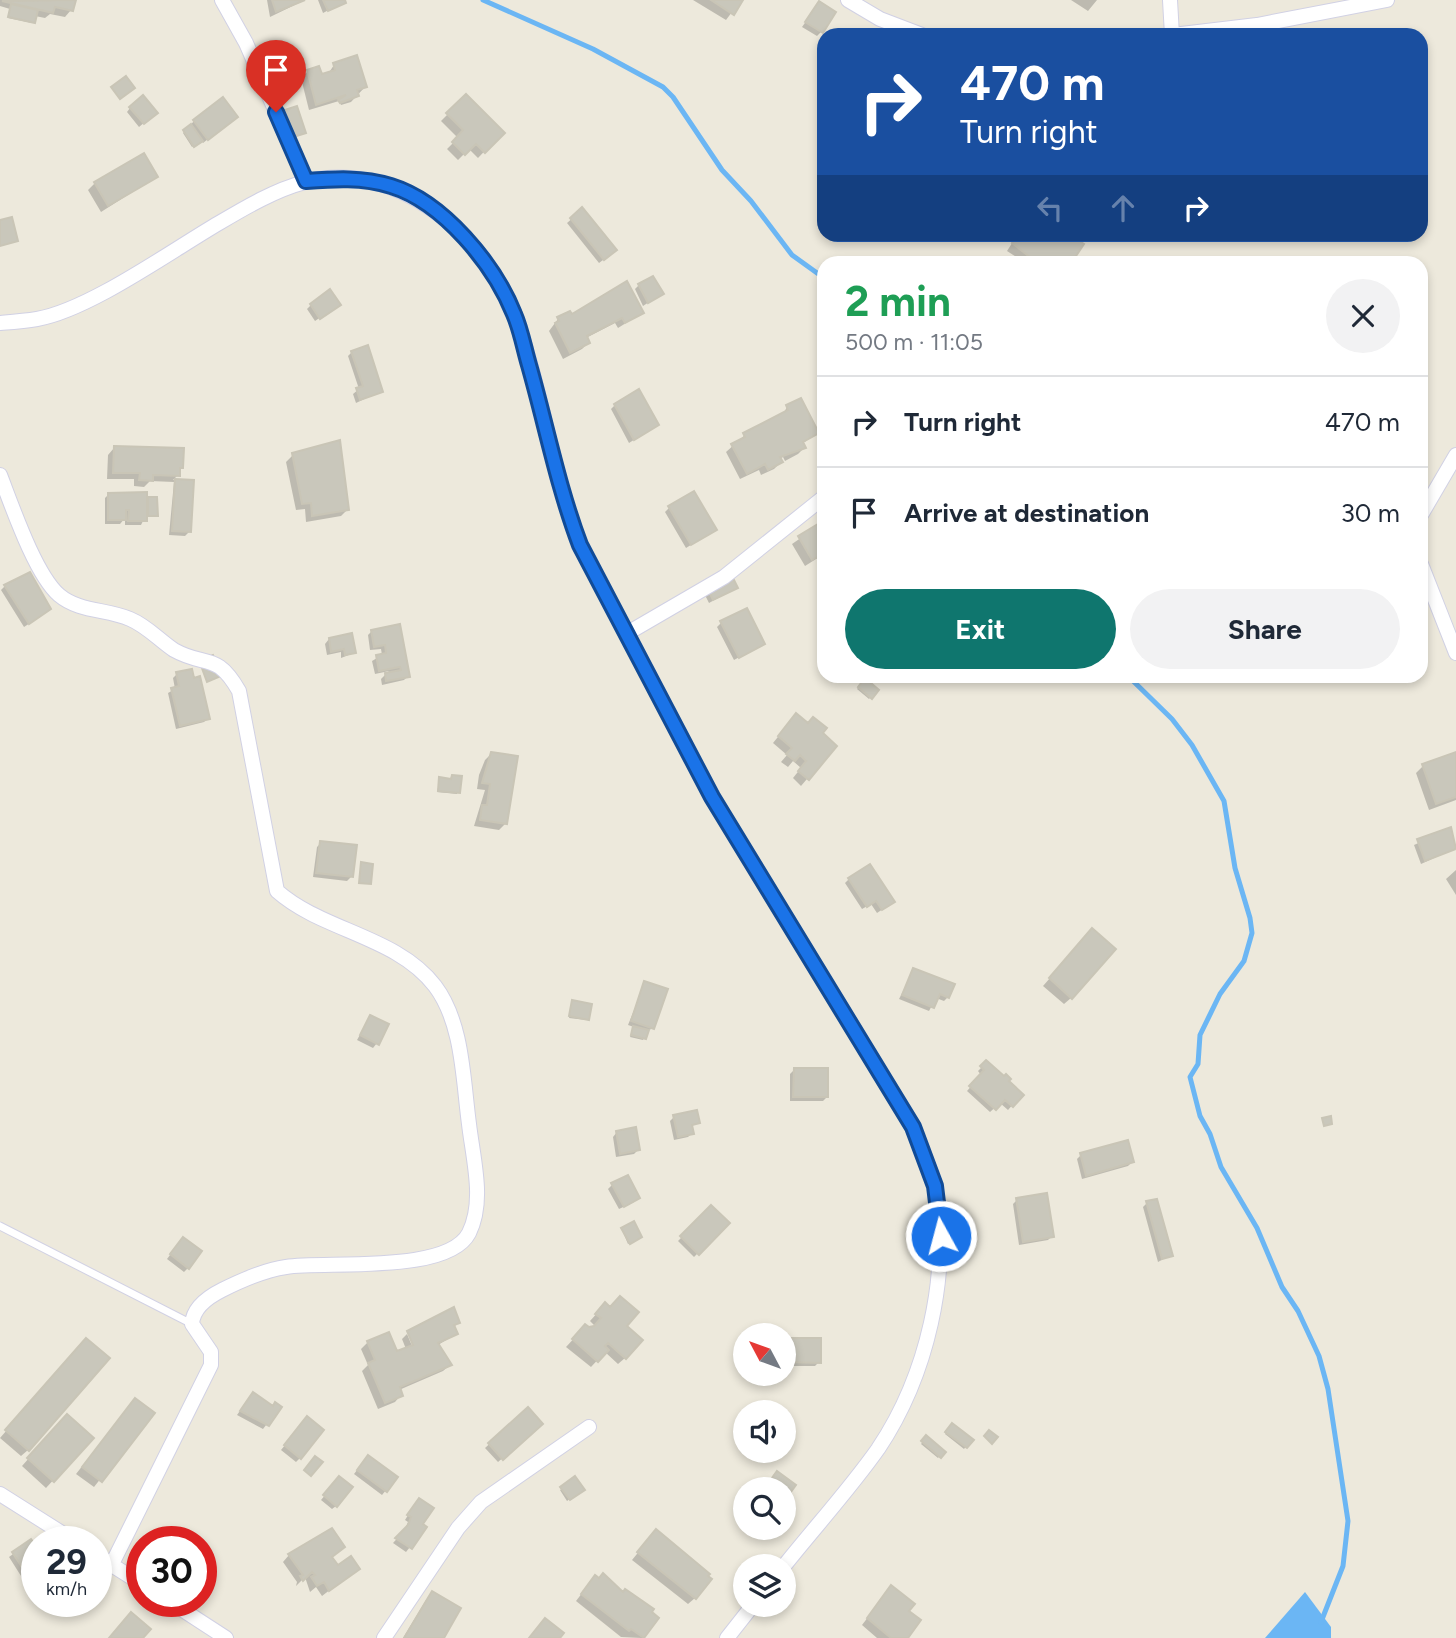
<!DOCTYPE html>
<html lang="en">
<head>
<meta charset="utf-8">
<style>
  :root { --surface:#fff; --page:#f2f2f3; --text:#1f2937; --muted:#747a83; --line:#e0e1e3; --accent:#0f766e }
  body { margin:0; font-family:Figtree,sans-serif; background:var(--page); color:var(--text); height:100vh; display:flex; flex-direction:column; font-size:26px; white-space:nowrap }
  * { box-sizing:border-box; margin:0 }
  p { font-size:23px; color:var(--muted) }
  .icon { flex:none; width:38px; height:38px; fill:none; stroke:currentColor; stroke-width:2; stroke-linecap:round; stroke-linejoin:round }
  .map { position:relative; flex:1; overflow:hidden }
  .drawer { position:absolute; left:817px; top:256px; width:611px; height:427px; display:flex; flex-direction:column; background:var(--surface); border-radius:21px; box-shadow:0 4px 10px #0003 }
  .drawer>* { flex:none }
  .guide { position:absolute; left:817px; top:28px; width:611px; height:214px; border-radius:21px; box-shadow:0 4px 10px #0003; background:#1a4fa0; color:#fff; overflow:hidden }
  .needle { width:46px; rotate:311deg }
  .controls { position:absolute; left:733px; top:1323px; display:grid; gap:14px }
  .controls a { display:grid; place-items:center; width:63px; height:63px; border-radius:50%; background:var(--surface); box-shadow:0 4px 10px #0003; font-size:35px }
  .speed { position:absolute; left:21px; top:1526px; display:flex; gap:14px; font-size:35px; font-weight:700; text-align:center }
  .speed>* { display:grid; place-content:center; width:91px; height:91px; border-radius:50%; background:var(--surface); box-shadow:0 4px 10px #0003; line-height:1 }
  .speed small { font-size:18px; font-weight:400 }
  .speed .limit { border:10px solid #d22; background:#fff; color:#111 }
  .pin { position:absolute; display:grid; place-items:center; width:60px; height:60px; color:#fff; margin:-72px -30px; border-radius:50% 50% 50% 0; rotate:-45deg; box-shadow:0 0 7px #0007 }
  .pin .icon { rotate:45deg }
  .me { position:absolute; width:77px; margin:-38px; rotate:353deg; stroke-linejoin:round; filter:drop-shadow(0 0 5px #0008) }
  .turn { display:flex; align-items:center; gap:24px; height:147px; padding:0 28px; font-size:32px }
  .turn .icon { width:91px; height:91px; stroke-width:2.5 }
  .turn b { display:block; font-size:49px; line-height:60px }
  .lanes { display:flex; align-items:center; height:66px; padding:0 28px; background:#0003; justify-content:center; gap:35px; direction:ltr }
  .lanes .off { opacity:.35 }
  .round { display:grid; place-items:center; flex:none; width:74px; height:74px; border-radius:37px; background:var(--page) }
  .headline { display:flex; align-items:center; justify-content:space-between; height:119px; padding:0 28px }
  h1 { font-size:42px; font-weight:700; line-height:52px; color:#1e9e55 }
  .cta { display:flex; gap:14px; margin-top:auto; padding:14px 28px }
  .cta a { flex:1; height:80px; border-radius:42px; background:var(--accent); color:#fff; font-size:28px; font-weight:700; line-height:80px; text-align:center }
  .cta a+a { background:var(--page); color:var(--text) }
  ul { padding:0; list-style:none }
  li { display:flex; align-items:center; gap:21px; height:91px; padding:0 28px; border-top:2px solid var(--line) }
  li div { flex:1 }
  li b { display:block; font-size:26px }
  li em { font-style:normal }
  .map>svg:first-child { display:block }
  .water { fill:#6bb6f4 }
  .shadow { fill:#0003 }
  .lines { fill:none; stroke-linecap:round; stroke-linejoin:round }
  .stream { stroke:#6bb6f4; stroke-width:5 }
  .building { fill:#c9c7bb; stroke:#c9c5b6; stroke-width:2 }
  .service-casing { stroke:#d1d1e4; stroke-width:9 }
  .minor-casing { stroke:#d1d1e4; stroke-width:16 }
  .service { stroke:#fff; stroke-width:7 }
  .minor { stroke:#fff; stroke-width:14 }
  .route-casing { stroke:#114b97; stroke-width:18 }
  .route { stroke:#1a73e8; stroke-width:12 }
</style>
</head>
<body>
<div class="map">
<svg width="1456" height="1638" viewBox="0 0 1456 1638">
  <rect width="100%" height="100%" fill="#ede9dc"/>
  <path class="water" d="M1305,1592L1331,1627V1638H1265Z"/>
  <path class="shadow" d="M0,0H74L71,10L65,17L50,14L45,18L35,16L32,23L8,18L10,9L0,6Z
    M267,0H305L270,17Z
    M318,0H343L344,2L323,13Z
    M693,0H741L726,20Z
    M1071,0H1097L1088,11Z
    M819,3L821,32L817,36L802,27Z
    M334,65L365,87L351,102L341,105L339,101L309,110L301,78L308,71L321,76L328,74Z
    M466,96L502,133L478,158L469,149L458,160L447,149L458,138L441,121Z
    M130,108L151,117L139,127L127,112Z
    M194,121H231L203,143L201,140L192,147L183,133Z
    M156,177L101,212L88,190L95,183Z
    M582,210L611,254L599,263L567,223Z
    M1018,234H1066L1082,245L1070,262H1024L1007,251Z
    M639,285L661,294L643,306L635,289Z
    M311,305L334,308L315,321L307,309Z
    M642,313L618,328L615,323L586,338L588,343L582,349L563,359L549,331L558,319Z
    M352,352L381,391L356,403L353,394L359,389L348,356Z
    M615,405L657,425L629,443L611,409Z
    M787,407L817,433L802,444L804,448L798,454L785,461L783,457L779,459L781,462L774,469L761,475L759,470L740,479L726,452L745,435L782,416Z
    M114,448L178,475L173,480L192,481L189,532L185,536L169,535L174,482L150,481L144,487L134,486V479H107L108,455Z
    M293,455L347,510L341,516L306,522L305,509L296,510L286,462Z
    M109,494L145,502L149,499L156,515L145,517L141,525H125V518L120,524H105V498Z
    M669,508L710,533L686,548L665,512Z
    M824,522V554L805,566L792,544Z
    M5,586L45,613L24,627L1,590Z
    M736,588L709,603L702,589Z
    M721,623L763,644L734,660L717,627Z
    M399,626L408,676L404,680L382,685L381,679L389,671L375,674L372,661L382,655L381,649L370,650L368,635L372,631Z
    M329,639L354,653L341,658V652L327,655L325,644Z
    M177,674L208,718L204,722L176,729L168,693L175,689L173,678Z
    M865,680L877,690L869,699L857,689Z
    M790,722L820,734L835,746L801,786L793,778L801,768L793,761L788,767L781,762L787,755L773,743Z
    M491,754L506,823L499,830L474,826L485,790L477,789L479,775L485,760Z
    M1456,754V800L1429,810L1416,773L1423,766Z
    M460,778L457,794L437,792L440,779Z
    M1450,829L1456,848L1421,864L1414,845Z
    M321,843L351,877L347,881L313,877L317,847Z
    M1456,870V895L1446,879Z
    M849,879L889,905L877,913L871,904L862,909L845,883Z
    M1086,937L1071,998L1064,1004L1043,986Z
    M914,970L948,997L944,1001L936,998L929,1011L899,999Z
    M645,983L653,1028L647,1031L643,1040L630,1037L634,1027L628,1025Z
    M573,1002L587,1019L586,1020L569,1018Z
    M370,1017L377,1043L373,1048L357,1040Z
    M986,1063L1021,1095L1008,1110L1000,1103L990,1112L967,1091L981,1075L978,1071Z
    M794,1070L827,1097L823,1101H790V1074Z
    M674,1117L698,1122L691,1127L692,1133L688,1137L674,1140L670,1121Z
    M617,1132L638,1150L634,1154L616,1157L613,1137Z
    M1081,1155L1132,1162L1128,1166L1082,1179L1077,1159Z
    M612,1185L634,1202L619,1209L608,1189Z
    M1017,1200L1052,1236L1048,1240L1019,1245L1013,1204Z
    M1147,1203L1171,1255L1158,1262L1143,1207Z
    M711,1208L727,1224L694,1257L678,1241Z
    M622,1230L639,1238L628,1244Z
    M179,1243L188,1268L184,1272L167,1259Z
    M599,1311L624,1326L625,1358L618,1364L605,1352L591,1367L566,1347L579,1333L595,1326L590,1321Z
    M430,1323H458L453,1328L456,1334L438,1345L450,1365L443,1371L399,1390L401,1395L395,1402L378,1409L362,1371L368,1365L361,1349L368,1342L397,1354L406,1349L402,1339L407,1334L415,1353L408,1333Z
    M784,1339L819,1362L815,1366H784Z
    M80,1346L28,1450L21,1456L0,1438Z
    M249,1398L280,1407L263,1429L237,1415Z
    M129,1407L152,1414L94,1487L76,1474Z
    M528,1409L541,1424L498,1462L485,1448Z
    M60,1423L91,1439L46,1488L22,1466Z
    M303,1423L300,1458L296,1462L281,1450Z
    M952,1425L971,1440L964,1449L945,1434Z
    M926,1438L943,1452L938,1458L921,1444Z
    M364,1461L396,1478L382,1495L354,1474Z
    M777,1473L793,1485L785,1496L784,1489H775L769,1485Z
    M575,1479L583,1489L567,1501L560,1490Z
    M336,1482V1506L332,1509L321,1500Z
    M415,1504L420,1525L425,1528L406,1552L393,1543L404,1531L408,1522L405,1520Z
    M650,1538L695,1598L688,1604L632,1560Z
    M31,1541L37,1581L28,1587L9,1557Z
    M343,1547L331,1558L338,1568L357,1569L322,1596L316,1587L310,1592L305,1577L296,1586L297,1582L283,1562L289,1555Z
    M589,1584L623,1594L656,1618L642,1638L621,1637L576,1601Z
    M891,1587L906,1611V1638H877L862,1625Z
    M432,1593L442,1638H403L426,1600Z"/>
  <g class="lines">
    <path class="stream" d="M483,0L593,49L663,87L673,97L722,170L751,201L792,255L824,278
      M1128,676L1172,719L1192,745L1224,801L1235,868L1250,918L1252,933L1244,961L1220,994L1200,1035L1198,1064L1190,1077L1200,1116L1210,1134L1221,1167L1257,1228L1282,1287L1298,1311L1319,1356L1328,1389L1348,1521L1343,1566L1321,1622"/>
  </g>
  <path class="building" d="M76,0L73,11L55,7L53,13L2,1Z
    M272,0H305L276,12Z
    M323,0H345L346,3L328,11Z
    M711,0H743L734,15Z
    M819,1L836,12L823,33L805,22Z
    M11,4L38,10L35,23L8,17Z
    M357,55L367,87L357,90L359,96L340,103L338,100L346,95L316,105L307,70L319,66L322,74L335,70L333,63Z
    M126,76L135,88L120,99L111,87Z
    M466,94L505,133L485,153L476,144L465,155L452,142L463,130L446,113Z
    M143,95L158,113L144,124L129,107Z
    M223,97L238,117L208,140L193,120Z
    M297,106L306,133L290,138L282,111Z
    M191,124L203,141L194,147L183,130Z
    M144,153L158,177L108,206L94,182Z
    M582,207L617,250L604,260L570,218Z
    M12,217L18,241L0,246V220Z
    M1018,234H1069L1084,244L1072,262H1036L1012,243Z
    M653,276L664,294L648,303L638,284Z
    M627,281L644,313L625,323L622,318L587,336L590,343L570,353L555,323L559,321L557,317L570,311L572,314Z
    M330,289L341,305L320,319L310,304Z
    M368,345L383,392L360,400L356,388L363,386L351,351Z
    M639,389L659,425L634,440L614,404Z
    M801,398L819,433L803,442L806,448L780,457L783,462L768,470L765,464L747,474L731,444L745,437L743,433L788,410L786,405Z
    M340,440L349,510L312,516L311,503L302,504L292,453Z
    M114,446L184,448L183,468H180V476L153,475V481L139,480L140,473H113Z
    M175,479L194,480L191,532L172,531Z
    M694,491L717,530L691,545L668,506Z
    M147,492V521H128L129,510H126V520H108V493Z
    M148,497H157L158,516H148Z
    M818,524H824V553L812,560L798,536Z
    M30,572L51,609L29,624L4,585Z
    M730,572L738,588L713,600L705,584Z
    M747,608L765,644L739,658L720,621Z
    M400,624L410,677L386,681L385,673L401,670L400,667L379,671L376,655L386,653L385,645L374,647L371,630Z
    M352,633L356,653L345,655L344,649L331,652L329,638Z
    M213,655L221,676L207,682L199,660Z
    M192,669L194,678L200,676L210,719L180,726L171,688L179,686L176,672Z
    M865,678L879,690L872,699L858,687Z
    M796,713L808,723L813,717L827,728L823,733L837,746L809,780L798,771L806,761L800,755L795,761L786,754L792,748L778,736Z
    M491,752L518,756L507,824L480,820L482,805H487L490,784L482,783Z
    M1456,752V797L1436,804L1422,764Z
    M452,775L462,776L460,793L438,791L439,777L451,779Z
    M1451,827L1456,849L1425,861L1417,839Z
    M320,841L357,845L353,877L316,873Z
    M361,862L373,864L371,884L359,883Z
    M870,864L895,902L882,910L876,901L867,907L848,878Z
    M1092,928L1116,949L1072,999L1049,978Z
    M913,968L955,984L949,998L940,994L934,1008L902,995Z
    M644,981L668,989L654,1029L631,1021Z
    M572,1000L592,1004L589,1020L569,1016Z
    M370,1015L389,1024L379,1045L360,1035Z
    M633,1026L649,1030L646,1039L631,1035Z
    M986,1060L1004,1076L1006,1074L1011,1079L1009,1081L1024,1095L1013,1107L1005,1100L996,1110L969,1086L984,1070L980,1066Z
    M794,1068H828V1097H793Z
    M697,1110L700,1123L692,1125L694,1134L678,1137L673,1115Z
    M1331,1116L1332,1124L1324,1126L1322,1118Z
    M636,1127L640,1150L620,1154L616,1131Z
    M1128,1140L1134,1162L1086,1176L1080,1153Z
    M628,1175L640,1198L624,1207L611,1183Z
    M1047,1193L1054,1237L1023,1242L1016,1198Z
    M1157,1199L1173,1256L1162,1259L1146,1201Z
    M711,1205L730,1223L699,1255L680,1236Z
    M634,1221L642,1237L630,1244L621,1228Z
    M183,1237L202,1251L189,1269L170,1254Z
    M620,1296L639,1312L627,1326L643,1340L626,1359L608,1343L605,1346L609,1350L598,1362L572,1339L585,1324L589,1327L594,1326L601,1318L595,1314L605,1302L610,1307Z
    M454,1307L460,1323L454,1325L458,1334L438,1343L452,1365L400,1387L403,1396L385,1403L368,1363L375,1360L367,1341L389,1332L397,1351L413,1345L407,1331Z
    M86,1338L110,1358L29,1451L5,1430Z
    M784,1338H821V1363L784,1362Z
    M253,1392L273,1406L275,1402L282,1407L269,1426L240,1411Z
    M135,1398L155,1413L102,1482L82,1467Z
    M528,1407L543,1424L503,1460L488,1443Z
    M67,1414L94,1438L54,1482L27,1458Z
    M307,1416L324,1430L301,1459L284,1445Z
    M952,1423L974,1440L967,1448L945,1432Z
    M989,1430L998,1437L992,1444L984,1436Z
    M926,1435L946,1452L941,1458L921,1441Z
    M368,1455L398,1477L387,1492L357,1470Z
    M315,1456L323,1462L311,1476L304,1470Z
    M777,1471L796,1485L788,1496L784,1489L769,1482Z
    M339,1476L353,1487L337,1507L323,1495Z
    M575,1476L585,1490L570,1500L560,1487Z
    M419,1498L434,1508L423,1524L427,1527L412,1549L395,1538L408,1525L411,1517L407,1515Z
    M332,1528L345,1547L332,1557L338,1565L351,1556L360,1569L329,1591L324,1582L317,1586L311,1577L315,1575L312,1572L303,1581L300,1576L303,1575L288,1554Z
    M656,1529L710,1574L708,1576L712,1579L696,1599L637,1552Z
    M31,1539L37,1547V1582L33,1584L12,1552Z
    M603,1573L623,1592L625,1589L654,1609L652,1612L659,1618L644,1638L631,1629L629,1631L581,1594L595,1575L599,1578Z
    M891,1585L915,1604L909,1611L921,1620L908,1638H891L867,1618Z
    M432,1591L461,1608L444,1638H404Z
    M131,1612L151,1629L143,1638H109Z
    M545,1618L564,1633L560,1638H529Z"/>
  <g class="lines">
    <g class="service-casing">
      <path id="service" d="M0,1226L192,1324"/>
    </g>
    <g class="minor-casing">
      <path id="minor" d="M222,0L246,43L306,181
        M848,0L880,19L922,35
        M1170,0L1172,35
        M1173,35L1257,25L1387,0
        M0,323C12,322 25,321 37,319C89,310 171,251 219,223C246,207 275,190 305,182C394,158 486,235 515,316C542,391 552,471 580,545L712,797L913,1127C920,1147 931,1168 935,1188C951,1274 927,1376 878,1449C849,1490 815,1527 784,1566
        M0,475C12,506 35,574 59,595C79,612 107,609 130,619C147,626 159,640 174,650C206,668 216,651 239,691L277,891C322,931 397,936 435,986C463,1023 463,1080 469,1124C473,1159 485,1201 469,1233C448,1274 328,1261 286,1267C264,1270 242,1280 222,1290C208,1297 193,1308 192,1324L211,1352V1365L112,1564
        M1421,515L1456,455
        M1421,564L1456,653
        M626,634L724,577L824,497
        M0,1494L76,1542
        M96,1555L142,1584
        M169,1601L226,1638
        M384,1638L458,1528L481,1502L589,1427
        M727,1638L753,1605"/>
    </g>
    <use href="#service" class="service"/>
    <use href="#minor" class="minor"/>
  </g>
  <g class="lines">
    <g class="route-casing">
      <path id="route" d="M276,112L306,181C334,179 362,177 391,186C443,202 494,264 514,314C521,330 524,348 529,365C546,425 558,487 580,545L712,797L913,1127L935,1186L941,1236"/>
    </g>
    <use href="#route" class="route"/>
  </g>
</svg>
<div class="controls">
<a><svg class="needle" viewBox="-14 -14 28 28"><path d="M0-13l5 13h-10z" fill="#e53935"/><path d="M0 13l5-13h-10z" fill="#747a83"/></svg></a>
<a><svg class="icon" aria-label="sound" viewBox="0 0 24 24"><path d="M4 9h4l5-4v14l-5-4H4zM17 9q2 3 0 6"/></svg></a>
<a><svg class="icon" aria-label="search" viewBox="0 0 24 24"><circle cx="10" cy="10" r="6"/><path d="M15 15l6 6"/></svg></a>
<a><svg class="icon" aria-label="layers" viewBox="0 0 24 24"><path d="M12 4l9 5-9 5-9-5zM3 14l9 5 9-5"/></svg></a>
</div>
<div class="speed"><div>29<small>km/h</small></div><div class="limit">30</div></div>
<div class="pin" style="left:276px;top:112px;background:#d93025"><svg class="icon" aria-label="arrive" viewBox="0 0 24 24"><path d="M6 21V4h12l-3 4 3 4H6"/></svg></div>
<svg class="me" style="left:941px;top:1236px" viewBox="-20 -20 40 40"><circle r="17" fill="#1a73e8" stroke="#fff" stroke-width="3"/><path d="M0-11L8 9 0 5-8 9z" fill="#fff"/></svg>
<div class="guide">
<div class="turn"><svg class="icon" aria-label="right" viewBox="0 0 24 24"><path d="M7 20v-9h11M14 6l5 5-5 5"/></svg><div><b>470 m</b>Turn right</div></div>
<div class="lanes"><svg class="icon off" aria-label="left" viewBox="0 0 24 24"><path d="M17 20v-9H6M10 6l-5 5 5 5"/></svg><svg class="icon off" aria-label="ahead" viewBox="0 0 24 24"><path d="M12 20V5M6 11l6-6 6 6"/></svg><svg class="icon" aria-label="right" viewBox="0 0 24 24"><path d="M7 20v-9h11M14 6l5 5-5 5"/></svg></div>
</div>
<section class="drawer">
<div class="headline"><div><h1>2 min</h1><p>500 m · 11:05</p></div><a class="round"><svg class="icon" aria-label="close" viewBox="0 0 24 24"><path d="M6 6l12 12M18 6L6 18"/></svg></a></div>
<ul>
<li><svg class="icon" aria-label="right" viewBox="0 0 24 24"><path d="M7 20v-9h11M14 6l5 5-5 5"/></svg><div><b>Turn right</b></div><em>470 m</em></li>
<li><svg class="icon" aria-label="arrive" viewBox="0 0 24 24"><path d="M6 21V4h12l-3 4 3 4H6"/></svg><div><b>Arrive at destination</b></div><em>30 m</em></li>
</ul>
<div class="cta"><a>Exit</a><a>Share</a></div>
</section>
</div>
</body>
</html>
